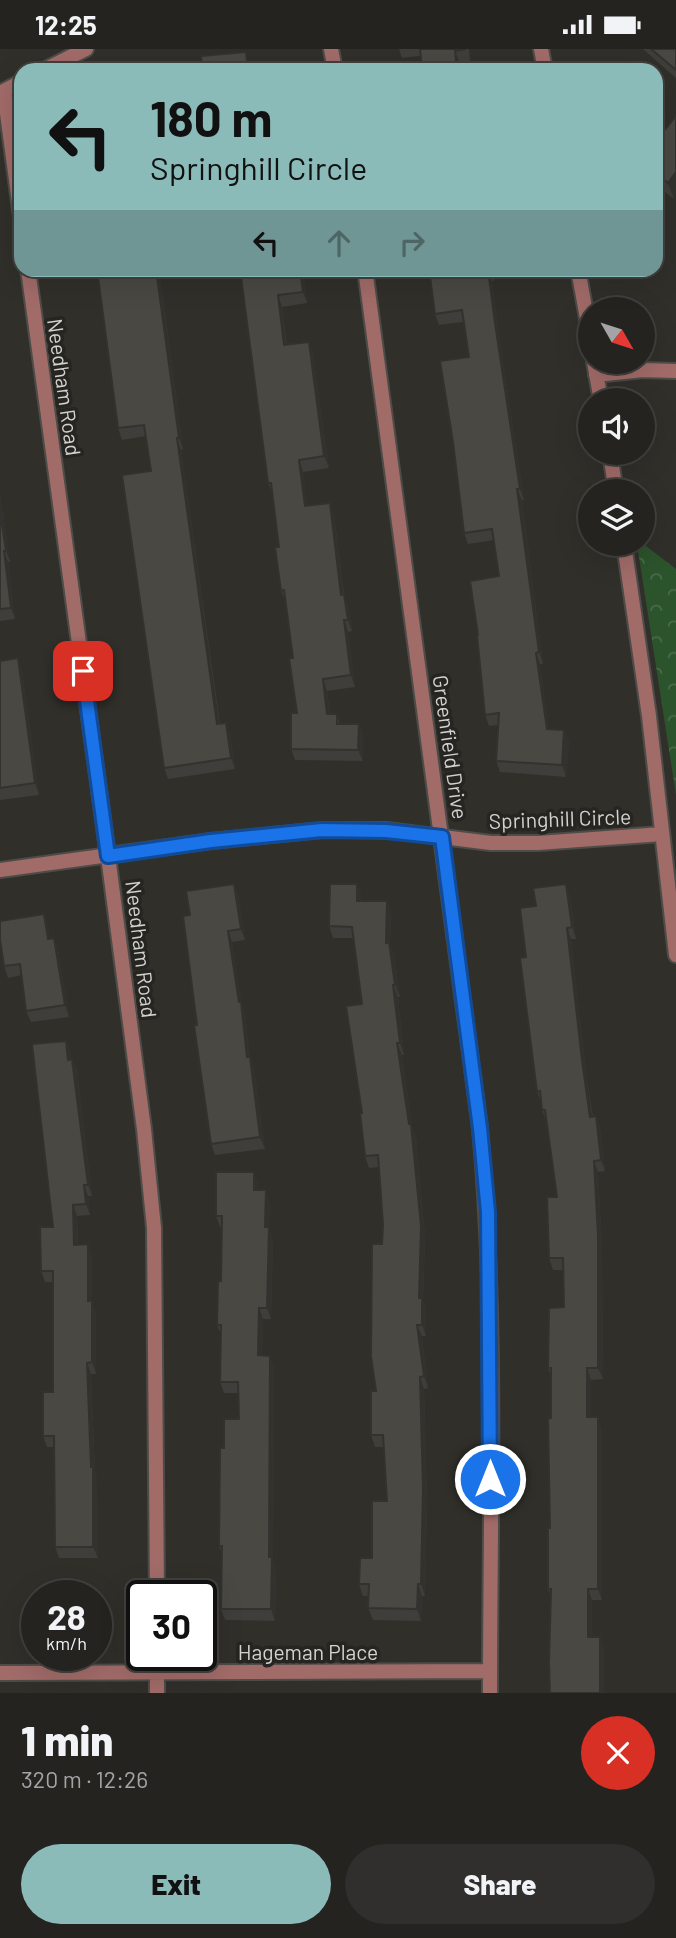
<!DOCTYPE html>
<html lang="en">
<head>
<meta charset="utf-8">
<style>
  :root { --surface:#242320; --page:#302f2d; --text:#f1f3f6; --muted:#a3a4a5; --line:#41403e; --accent:#8bbbb9 }
  body { margin:0; font-family:Barlow,sans-serif; background:var(--page); color:var(--text); height:100vh; display:flex; flex-direction:column; font-size:26px; white-space:nowrap }
  * { box-sizing:border-box; margin:0 }
  p { font-size:23px; color:var(--muted) }
  .icon { flex:none; width:38px; height:38px; fill:none; stroke:currentColor; stroke-width:2; stroke-linecap:round; stroke-linejoin:round }
  .map { position:relative; height:1644px; overflow:hidden }
  .details { display:flex; flex-direction:column; background:var(--surface); flex:1 }
  .details>* { flex:none }
  .top-card { position:absolute; left:14px; top:14px; width:649px; height:214px; border-radius:21px; box-shadow:0 7px 28px #0002,0 0 0 2px var(--line); background:#8bbbb9; color:#111; overflow:hidden }
  .needle { width:46px; rotate:129deg }
  .tools { position:absolute; left:578px; top:248px; display:grid; gap:14px }
  .tools a { display:grid; place-items:center; width:77px; height:77px; border-radius:50%; background:var(--surface); box-shadow:0 7px 28px #0002,0 0 0 2px var(--line); font-size:35px }
  .speed { position:absolute; left:21px; top:1531px; display:flex; gap:14px; font-size:35px; font-weight:700; text-align:center }
  .speed>* { display:grid; place-content:center; width:91px; height:91px; border-radius:50%; background:var(--surface); box-shadow:0 7px 28px #0002,0 0 0 2px var(--line); line-height:1 }
  .speed small { font-size:18px; font-weight:400 }
  .speed .limit { border:4px solid #111; border-radius:10px; background:#fff; color:#111 }
  .pin { position:absolute; display:grid; place-items:center; width:60px; height:60px; color:#fff; margin:-30px; border-radius:14px; box-shadow:0 4px 10px #0006 }
  .me { position:absolute; width:77px; margin:-38px; rotate:0deg; stroke-linejoin:round; filter:drop-shadow(0 0 5px #0008) }
  .turn { display:flex; align-items:center; gap:24px; height:147px; padding:0 21px; font-size:32px }
  .turn .icon { width:91px; height:91px; stroke-width:2.5 }
  .turn b { display:block; font-size:49px; line-height:60px }
  .lanes { display:flex; align-items:center; height:66px; padding:0 21px; background:#0003; justify-content:center; gap:35px; direction:ltr }
  .lanes .off { opacity:.35 }
  .round { display:grid; place-items:center; flex:none; width:74px; height:74px; border-radius:37px; background:var(--page) }
  .summary { display:flex; align-items:center; justify-content:space-between; height:119px; padding:0 21px }
  h1 { font-size:42px; font-weight:800; line-height:52px }
  .cta { display:flex; gap:14px; margin-top:auto; padding:14px 21px }
  .cta a { flex:1; height:80px; border-radius:42px; background:var(--accent); color:#111; font-size:28px; font-weight:800; line-height:80px; text-align:center }
  .cta a+a { background:var(--page); color:var(--text) }
  .status { display:flex; justify-content:space-between; align-items:center; height:49px; padding:0 35px; background:var(--surface); direction:ltr }
  .status svg { height:19px; fill:currentColor }
  .map>svg:first-child { display:block }
  .forest { fill:url(#forest-crowns) }
  .lines { fill:none; stroke-linecap:round; stroke-linejoin:round }
  .minor-casing { stroke:#4d4c48; stroke-width:18 }
  .minor { stroke:#a16b68; stroke-width:14 }
  .wall { fill:#3f3e3a }
  .shaded-wall { fill:#33322f }
  .building { fill:#494843; stroke:#33322f; stroke-width:2 }
  .route-casing { stroke:#114b97; stroke-width:18 }
  .route { stroke:#1a73e8; stroke-width:12 }
  .labels { text-anchor:middle; dominant-baseline:central; stroke-width:7; stroke-linejoin:round; paint-order:stroke }
  .street-label { font-size:21px; fill:#d2d2cf; stroke:#262521 }
</style>
</head>
<body>
<div class="status"><b>12:25</b><svg viewBox="0 0 49 12"><path d="M0 12V9h3v3zM5 12V6h3v6zM10 12V3h3v9zM15 12V0h3v12zM26 1h20v11H26zM47 4h2v5h-2z"/></svg></div>
<div class="map">
<svg width="676" height="1644" viewBox="0 0 676 1644">
  <defs>
    <pattern id="forest-crowns" width="20" height="18" patternUnits="userSpaceOnUse" patternTransform="scale(1.75)"><rect width="20" height="18" fill="#2b532c"/><path d="M2 6a3 3 0 1 1 6 0M12 15a3 3 0 1 1 6 0" fill="none" stroke="#496b4a"/></pattern>
  </defs>
  <rect width="100%" height="100%" fill="#302f2a"/>
  <path class="forest" d="M642,494L676,520V746L637,495Z"/>
  <g class="lines">
    <g class="minor-casing">
      <path id="minor" d="M331,0L335,21
        M541,0L545,21
        M44,21L86,0
        M4,42L21,168
        M0,44L21,33
        M28,220L108,807L144,1080L154,1179L157,1547
        M365,220L480,1079C497,1266 490,1456 490,1644
        M578,220L590,286
        M594,313L601,352
        M596,326L643,321L676,322
        M610,404L616,443
        M624,495L649,667L676,906
        M0,821L211,792L322,781H386L491,794H538L662,785
        M157,1606V1644
        M0,1624L490,1622"/>
    </g>
    <use href="#minor" class="minor"/>
  </g>
  <path class="wall" d="M399,0H469L470,12L459,13L420,7L402,9Z
    M642,0H676V29L643,0Z
    M676,67V147L674,150L656,136V92Z
    M238,220H301L304,229L307,254L282,258L287,296L309,293L313,305L329,419L303,423L307,457L334,465L344,545L348,557L352,582L348,583L355,638L327,642L330,665H337L340,675H359L363,687V712L295,711L291,700L297,664L293,609L286,553L281,542L279,498L273,445L268,434L241,226Z
    M429,220H492L494,232H492L499,286L524,451H522L543,615H540L549,680L564,681L569,692L566,728L500,723L496,712L498,676L489,677L485,666L478,586L499,527L494,491L468,495L464,484L469,308L463,273L439,276L435,265Z
    M99,232L163,246L183,400L181,401L220,674L230,685L235,720L168,730L164,719L151,422L146,387L122,391L118,379Z
    M0,444L10,513H8L15,570L0,572Z
    M0,612L22,621L39,746L0,751Z
    M234,835L238,846L245,891L232,893L241,953L245,964L250,1009L254,1019L265,1100L215,1106L211,1095L197,976Z
    M357,835L361,847V852H387L391,864L390,896L394,905L400,948H398L404,1006H402L412,1078L416,1087L425,1188L423,1252L426,1261V1287H422L428,1339L424,1340L427,1452L425,1547H422L421,1572L373,1571L368,1559L369,1547H363L359,1535L372,1509L387,1452L384,1398H375L371,1386L376,1342L383,1175L379,1118L369,1119L365,1107L362,1064V955L353,889H333L329,877Z
    M570,846L576,890H571L586,1023L593,1068L596,1067L600,1079L605,1122L598,1123L602,1199L603,1330L591,1331V1368L602,1380V1551H592V1588H600L604,1600L551,1548L548,1540L550,1479L551,1369V1328L548,1319L564,1258V1221H553L549,1209L557,1148L547,1072H546L542,1061L541,1053L537,1043L526,908L536,857Z
    M44,865L48,877L50,890L54,889L58,901L69,968L31,973L26,962L22,926L8,929L4,917Z
    M66,992L71,1003V1010H72L77,1021L92,1147H88L90,1166L77,1167L78,1195L92,1207V1253L96,1264V1325H91L95,1422L97,1429L98,1509H59L55,1498L54,1398H47L43,1387L53,1343V1233H45L41,1222L53,1178Z
    M258,1134V1141L270,1152L269,1179L273,1190L271,1270H263L262,1306L274,1318L273,1511L276,1519L275,1572L225,1571L221,1560L222,1505L219,1497L224,1399L239,1370V1344H224L220,1333L221,1286L217,1276L221,1232L222,1178H220L216,1167Z"/>
  <path class="shaded-wall" d="M455,2L459,13L460,21H457Z
    M246,3L250,15L251,21H248Z
    M676,123V147L674,150L668,134Z
    M156,220H159L163,246L183,400L179,389Z
    M300,220L304,229L307,254L303,243Z
    M488,221L492,232L499,286L524,451L520,440L495,274Z
    M278,246L282,258L288,308L284,296Z
    M309,293L313,305L329,419L324,407Z
    M177,389L181,401L221,686L217,675Z
    M299,411L303,423L309,469L305,457Z
    M517,440L522,451L543,615L539,603Z
    M0,444L10,513L6,502L0,462Z
    M330,454L334,465L345,557L341,546Z
    M4,502L8,513L15,570L11,559Z
    M344,545L348,557L352,582L348,571Z
    M344,571L348,583L355,638L351,626Z
    M536,604L540,615L551,691L547,680Z
    M18,609L22,621L39,746L35,734Z
    M323,630L327,642L331,676L327,665Z
    M226,674L230,685L235,720L231,709Z
    M359,675L363,687V712L358,701Z
    M564,681L569,692L566,728L562,716Z
    M234,835L238,846L245,891L241,880Z
    M357,835L361,847V863L357,852Z
    M566,835L570,846L576,890L572,878Z
    M387,852L391,864L390,896L394,905L400,948L395,936L386,894Z
    M44,865L48,877L52,901L48,890Z
    M567,879L571,890L586,1023L594,1080L590,1068L582,1011Z
    M228,882L232,893L242,955L241,953L245,964L250,1009L254,1019L265,1100L260,1088Z
    M54,889L58,901L69,968L65,956Z
    M393,936L398,948L404,1006L400,994Z
    M66,992L71,1003L72,1022L68,1011Z
    M397,994L402,1006L412,1078L416,1087L425,1188L423,1252L426,1261V1287L422,1276L419,1249L409,1075Z
    M72,1010L77,1021L92,1147L88,1136Z
    M596,1067L600,1079L605,1122L601,1111Z
    M594,1112L598,1123L602,1199L603,1330L598,1319Z
    M254,1123L258,1134V1152L254,1141Z
    M84,1136L88,1147L90,1166L86,1155Z
    M266,1141L270,1152L269,1179L273,1190L271,1270L267,1259L265,1178Z
    M73,1156L77,1167L78,1207L74,1196Z
    M88,1195L92,1207V1253L96,1264V1325L92,1313L88,1252Z
    M259,1259L263,1270L262,1318L258,1306Z
    M417,1276L422,1287L428,1339L424,1327Z
    M270,1307L274,1318L273,1511L276,1519L275,1572L271,1560L269,1508Z
    M87,1314L91,1325L95,1422L97,1429L98,1509L93,1498Z
    M587,1319L591,1331V1380L587,1368Z
    M420,1328L424,1340L427,1452L425,1547L421,1535Z
    M598,1368L602,1380V1551L598,1540Z
    M418,1535L422,1547L421,1572L417,1560Z
    M588,1540L592,1551V1600L588,1588Z
    M600,1588L604,1600V1644H600Z"/>
  <path class="building" d="M420,0H466L455,2L457,21H422Z
    M651,0H676V21Z
    M246,3L248,21H202L201,7Z
    M676,67V123L668,134L656,125V92Z
    M97,220H156L179,389H177L217,675L226,674L231,709L164,719L122,426L151,422L144,376L118,379Z
    M240,220H300L303,243L278,246L284,296L309,293L324,407L299,411L305,457L330,454L341,546L344,545L348,571H344L351,626L323,630L327,665H337V675H359L358,701L291,700V664H297L289,609H293L284,541L281,542L275,498H279L271,434H268Z
    M429,220H490L488,221L495,274L520,440H517L539,603L536,604L547,680L564,681L562,716L496,712L499,664L485,666L477,586H478L470,532L499,527L492,480L464,484L453,393L440,312L469,308L462,261L435,265Z
    M0,462L6,502H4L11,559L0,560Z
    M18,609L35,734L0,739V612Z
    M234,835L241,880L228,882L239,953H241L247,1008H250L260,1088L211,1095L194,976H197L183,867L190,866L186,842Z
    M330,835H357V852H387L386,894L389,893L395,936H393L400,994H397L409,1075H411L421,1177L419,1249H422V1276H417L424,1327L420,1328L423,1440L421,1535H418L417,1560L368,1559L369,1535H359L360,1509H372V1452H387L383,1386H371V1342H376L371,1307L372,1195H382L383,1175L378,1106L365,1107L360,1064H362L346,957L362,955L352,878L329,877Z
    M566,835L572,878L567,879L582,1011L590,1068L596,1067L601,1111L594,1112L598,1187V1319H587V1368H598V1540H588V1588H600V1644H550L549,1614L551,1540H548V1479H550L548,1369H551V1319H548L549,1259L564,1258L563,1209H549L547,1148H557L545,1061H542L540,1042L537,1043L520,909L526,908L520,859L536,857L533,839Z
    M44,865L48,890L54,889L65,956L26,962L20,915L4,917L0,891V872Z
    M66,992L68,1011L72,1010L88,1136H84L86,1155L73,1156L74,1196L88,1195V1252H92V1313L87,1314L91,1418H93V1498H55L54,1387H43V1343H53V1222H41L40,1178H53L32,995Z
    M216,1123H254V1141H266L265,1178H269L267,1259H259L258,1306L270,1307L269,1508H272L271,1560H221L222,1497H219L220,1399H224V1370H239L238,1333H220L221,1276H217L218,1232H221L222,1167H216Z"/>
  <g class="lines">
    <g class="route-casing">
      <path id="route" d="M83,622L108,807L211,792L322,781L386,782L442,788L480,1079L488,1163L490,1430"/>
    </g>
    <use href="#route" class="route"/>
  </g>
  <g class="labels">
    <g class="street-label">
      <text transform="translate(65 338) rotate(82)">Needham Road</text>
      <text transform="translate(451 698) rotate(82)">Greenfield Drive</text>
      <text transform="translate(560 769) rotate(-2)">Springhill Circle</text>
      <text transform="translate(142 900) rotate(83)">Needham Road</text>
      <text x="308" y="1602">Hageman Place</text>
    </g>
  </g>
</svg>
<div class="tools">
<a><svg class="needle" viewBox="-14 -14 28 28"><path d="M0-13l5 13h-10z" fill="#e53935"/><path d="M0 13l5-13h-10z" fill="#a3a4a5"/></svg></a>
<a><svg class="icon" aria-label="sound" viewBox="0 0 24 24"><path d="M4 9h4l5-4v14l-5-4H4zM17 9q2 3 0 6"/></svg></a>
<a><svg class="icon" aria-label="layers" viewBox="0 0 24 24"><path d="M12 4l9 5-9 5-9-5zM3 14l9 5 9-5"/></svg></a>
</div>
<div class="speed"><div>28<small>km/h</small></div><div class="limit">30</div></div>
<div class="pin" style="left:83px;top:622px;background:#d93025"><svg class="icon" aria-label="arrive" viewBox="0 0 24 24"><path d="M6 21V4h12l-3 4 3 4H6"/></svg></div>
<svg class="me" style="left:490px;top:1430px" viewBox="-20 -20 40 40"><circle r="17" fill="#1a73e8" stroke="#fff" stroke-width="3"/><path d="M0-11L8 9 0 5-8 9z" fill="#fff"/></svg>
<div class="top-card">
<div class="turn"><svg class="icon" aria-label="left" viewBox="0 0 24 24"><path d="M17 20v-9H6M10 6l-5 5 5 5"/></svg><div><b>180 m</b>Springhill Circle</div></div>
<div class="lanes"><svg class="icon" aria-label="left" viewBox="0 0 24 24"><path d="M17 20v-9H6M10 6l-5 5 5 5"/></svg><svg class="icon off" aria-label="ahead" viewBox="0 0 24 24"><path d="M12 20V5M6 11l6-6 6 6"/></svg><svg class="icon off" aria-label="right" viewBox="0 0 24 24"><path d="M7 20v-9h11M14 6l5 5-5 5"/></svg></div>
</div>
</div>
<section class="details">
<div class="summary"><div><h1>1 min</h1><p>320 m · 12:26</p></div><a class="round" style="background:#d93025;color:#fff"><svg class="icon" aria-label="close" viewBox="0 0 24 24"><path d="M6 6l12 12M18 6L6 18"/></svg></a></div>
<div class="cta"><a>Exit</a><a>Share</a></div>
</section>
</body>
</html>
